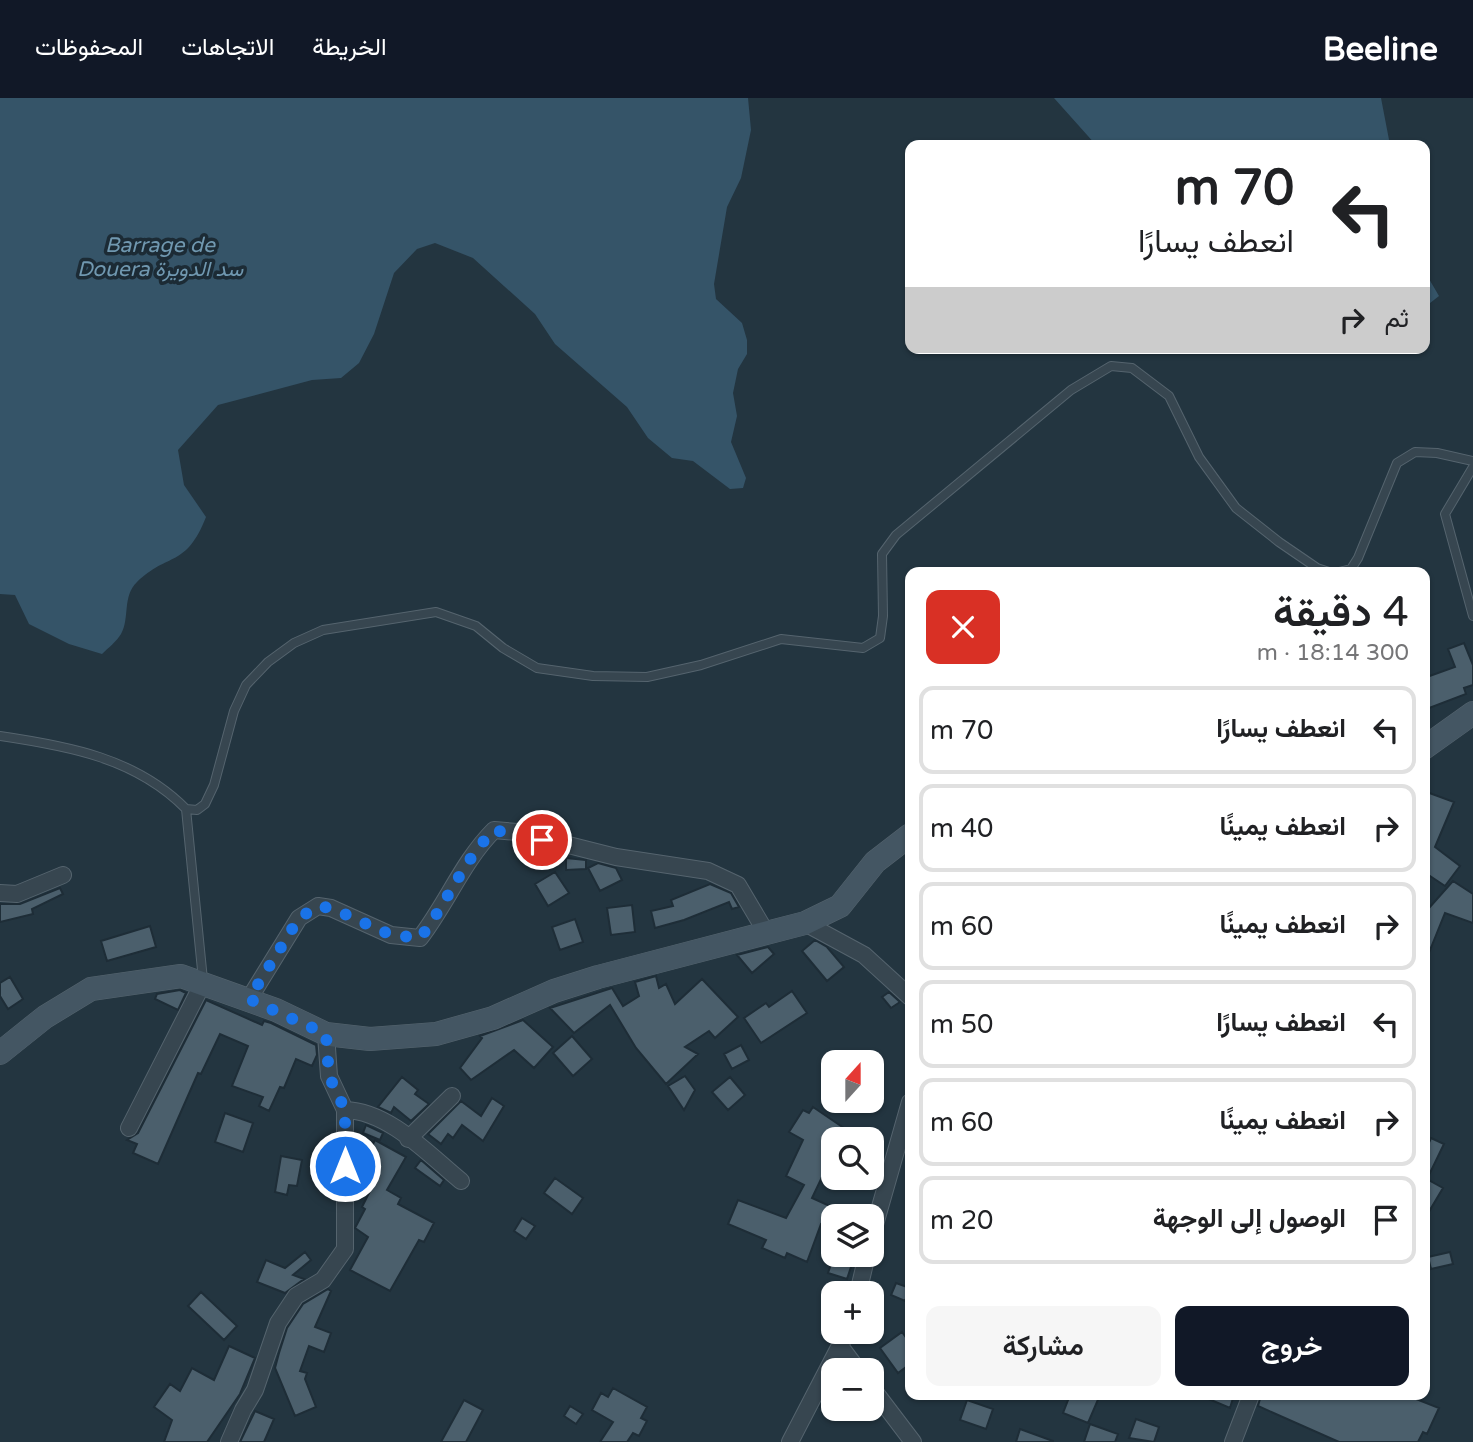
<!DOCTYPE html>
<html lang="ar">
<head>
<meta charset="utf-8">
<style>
  :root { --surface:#fff; --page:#f6f6f6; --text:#202124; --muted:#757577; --line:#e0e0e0; --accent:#111827 }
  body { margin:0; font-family:"Varela Round",Vazirmatn,sans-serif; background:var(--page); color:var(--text); direction:rtl; height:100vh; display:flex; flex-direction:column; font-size:26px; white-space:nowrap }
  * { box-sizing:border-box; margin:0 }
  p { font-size:23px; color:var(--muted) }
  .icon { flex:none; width:38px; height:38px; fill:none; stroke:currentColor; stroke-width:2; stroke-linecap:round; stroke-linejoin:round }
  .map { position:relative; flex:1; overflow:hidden; direction:ltr }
  .side { position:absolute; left:905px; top:469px; width:525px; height:833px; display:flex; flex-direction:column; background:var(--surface); border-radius:14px; box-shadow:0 2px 5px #0004; direction:rtl }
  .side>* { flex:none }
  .hud { position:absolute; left:905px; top:42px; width:525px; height:214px; border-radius:14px; box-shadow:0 2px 5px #0004; direction:rtl; background:#fff; color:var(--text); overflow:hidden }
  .needle { width:46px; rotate:21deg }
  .buttons { position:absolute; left:821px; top:952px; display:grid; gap:14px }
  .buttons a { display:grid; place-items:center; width:63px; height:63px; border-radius:14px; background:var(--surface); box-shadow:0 2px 5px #0004; font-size:35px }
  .pin { position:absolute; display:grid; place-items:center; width:60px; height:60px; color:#fff; margin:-30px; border:4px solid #fff; border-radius:50%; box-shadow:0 2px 7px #0007 }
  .me { position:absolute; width:77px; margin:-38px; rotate:0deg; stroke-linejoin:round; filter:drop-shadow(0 0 5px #0008) }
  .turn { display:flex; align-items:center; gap:24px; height:147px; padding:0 21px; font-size:32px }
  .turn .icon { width:91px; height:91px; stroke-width:2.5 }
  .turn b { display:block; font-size:49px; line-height:60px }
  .then { display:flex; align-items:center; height:66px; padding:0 21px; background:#0003; gap:14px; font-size:26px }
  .round { display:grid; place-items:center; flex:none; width:74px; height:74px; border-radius:14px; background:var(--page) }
  .overview { display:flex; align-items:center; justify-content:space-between; height:119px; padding:0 21px }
  h1 { font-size:42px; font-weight:600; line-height:52px }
  .action { display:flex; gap:14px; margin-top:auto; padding:14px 21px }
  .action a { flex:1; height:80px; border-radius:14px; background:var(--accent); color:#fff; font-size:28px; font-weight:600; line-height:80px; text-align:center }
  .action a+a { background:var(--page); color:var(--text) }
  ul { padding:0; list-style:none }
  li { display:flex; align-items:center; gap:21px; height:88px; margin:0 14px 10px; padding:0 7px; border:4px solid var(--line); border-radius:14px }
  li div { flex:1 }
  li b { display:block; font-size:26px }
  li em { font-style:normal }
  header { display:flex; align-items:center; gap:42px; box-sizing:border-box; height:98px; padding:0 35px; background:var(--accent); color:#fff }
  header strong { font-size:33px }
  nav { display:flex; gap:38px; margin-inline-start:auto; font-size:24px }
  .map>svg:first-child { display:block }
  .water { fill:#355468 }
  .building { fill:#4b5f6c; stroke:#1e2d37; stroke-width:2 }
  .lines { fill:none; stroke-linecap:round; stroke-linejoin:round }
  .lane-casing { stroke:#55646e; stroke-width:10 }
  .street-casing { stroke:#55646e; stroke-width:18 }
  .secondary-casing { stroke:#55646e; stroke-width:24 }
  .lane { stroke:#374650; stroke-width:8 }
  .street { stroke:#374650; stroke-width:16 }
  .secondary { stroke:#445663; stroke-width:23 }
  .route { stroke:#1a73e8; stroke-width:12; stroke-dasharray:0 21.6 }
  .labels { text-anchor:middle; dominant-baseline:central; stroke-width:7; stroke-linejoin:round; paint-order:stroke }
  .water-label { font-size:21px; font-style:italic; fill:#7098b0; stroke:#1c2b35 }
</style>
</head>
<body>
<header>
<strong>Beeline</strong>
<nav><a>الخريطة</a><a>الاتجاهات</a><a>المحفوظات</a></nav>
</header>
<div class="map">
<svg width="1473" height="1344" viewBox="0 0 1473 1344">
  <rect width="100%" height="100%" fill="#233540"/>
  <path class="water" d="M0,0H748L751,32L741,80L727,109L714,186L716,201L742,225L747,242V256L738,271L733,295L737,318L731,344L746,380L743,390L730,391L693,363L672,360L648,340L627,309L555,246L535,216L473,160L435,145L417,151L394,175L374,236L359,265L341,280L312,282L218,307L178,352L184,387L206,419C186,470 168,454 137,484C122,498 130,521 121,536C117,543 108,550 102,556L69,546L29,526L15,497L0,496Z
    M1054,0H1381L1390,47H1096Z
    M1425,174L1439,198L1425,209Z"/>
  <path class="building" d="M1464,545L1473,567V587L1464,590L1466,596L1424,612V580L1455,569L1448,551Z
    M1424,693L1454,704L1435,749L1460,768L1445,788L1424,774Z
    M566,760L586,762V771L566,772Z
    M598,765L616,770L622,782L600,793L588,770Z
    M555,774L569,795L548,808L535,786Z
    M1453,783L1473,796V825L1445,815L1424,867V808L1429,810Z
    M710,786L731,795L739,809L732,811L729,804L684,822L655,830L651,813L673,808L671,802Z
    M60,790L63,796L32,811L33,816L0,824V806H20Z
    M632,807L635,834L611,837L607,810Z
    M575,821L583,844L560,852L552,829Z
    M150,828L156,849L107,863L101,843Z
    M815,842L827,849L844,869L827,883L802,853Z
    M768,849L774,856L752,875L737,857Z
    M656,878L659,890L666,886L675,906L702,881L738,919L715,940L709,933L685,949L698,956L666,986L636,950L610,907L574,935L550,910L612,890L623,908L639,898L635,884Z
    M10,879L23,901L8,911L0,898V885Z
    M180,892L186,895L178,912L155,901L157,896Z
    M792,893L807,915L761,945L744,920L766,905L769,909Z
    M889,894L900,904L891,910L882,899Z
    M206,902L262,927L264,923L271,925L316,947L317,957L312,968L296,961L284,990L280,989L269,1013L259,1008L263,999L232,988L248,948L220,936L201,976L198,975L158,1066L133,1055L137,1046L127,1042L138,1035Z
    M523,922L553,949L534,970L514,952L471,982L460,970L482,940L480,938Z
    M572,938L592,961L573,978L553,955Z
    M741,947L749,962L732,971L724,956Z
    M685,978L695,992L684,1012L668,988Z
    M402,979L418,992L415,996L429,1006L411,1023L394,1009L391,1015L378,1009Z
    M730,979L745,997L728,1012L712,994Z
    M492,1000L504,1008L483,1043L462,1027L453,1040L448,1036L441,1046L428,1036L461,1003L481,1018Z
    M813,1009L860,1041H833V1075L829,1082L822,1079L812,1100L832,1109L824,1127L821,1126L807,1164L787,1155L785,1160L762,1150L766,1142L728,1126L738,1102L786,1120L804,1087L786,1078L803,1042L789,1034L803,1012L809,1015Z
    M225,1015L253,1025L243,1054L215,1044Z
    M366,1027L383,1035L380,1042L363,1035Z
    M1431,1040L1444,1046L1427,1081L1443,1090L1424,1122V1045L1428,1047Z
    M375,1042L406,1059L387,1092L401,1100L398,1106L434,1125L424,1144L419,1142L390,1193L350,1172L368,1139L355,1130L365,1111L362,1109L378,1077L361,1068Z
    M281,1058L302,1062L297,1088L289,1087L287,1097L275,1094Z
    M421,1062L444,1082L440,1088L415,1070Z
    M555,1080L583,1100L572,1116L544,1095Z
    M522,1120L535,1128L526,1141L514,1133Z
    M305,1154L311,1162L293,1177L304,1181L285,1195L257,1184L266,1162L285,1170Z
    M1450,1154L1453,1166L1431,1171L1428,1159Z
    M834,1157H855L847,1181L828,1175Z
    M896,1185L910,1190L905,1203L891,1197Z
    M328,1191L331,1193L315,1229L331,1235L324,1254L309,1248L300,1273L307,1275L305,1281L316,1309L295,1318L275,1270L279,1255L287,1230L303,1206Z
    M201,1194L237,1228L224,1242L188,1208Z
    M902,1234L910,1245V1266L898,1275L880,1250Z
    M229,1248L255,1260L240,1296L207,1344H164L172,1322L154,1309L170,1286L180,1293L192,1270L214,1282Z
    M833,1284V1314L820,1309Z
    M613,1290L647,1309L641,1320L647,1323L639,1338L633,1335L627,1344H600L613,1324L592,1312L601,1295L608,1299Z
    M1070,1297H1100L1088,1325L1063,1315Z
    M1199,1297H1240H1234L1230,1310Z
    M1261,1297H1406L1439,1310L1427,1336L1423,1334L1418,1344H1339L1258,1308Z
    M464,1302L483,1312L466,1344H441Z
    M967,1302L993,1311L986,1331L960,1322Z
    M570,1308L583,1316L576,1326L564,1318Z
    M255,1313L274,1321L264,1344H240Z
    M1136,1321L1159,1329L1154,1344L1129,1340Z
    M1090,1326L1118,1336L1115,1344H1084Z
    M1020,1331L1053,1343V1344H1016Z"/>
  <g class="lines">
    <g class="lane-casing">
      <path id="lane" d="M1473,369L1445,416L1473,518
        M1339,474L1351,471L1358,460L1397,365L1415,354L1437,355L1473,363
        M0,638C68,648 136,660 186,711L197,712L205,706L214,687L234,613L246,587L268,564L294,545L323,532L436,514L476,528L503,550L537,570L593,578L647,579L701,567L781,541L863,550L880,540L883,518L882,456L896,437L1071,292L1111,268L1132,270L1169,298L1199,359L1236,410L1279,444L1317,470L1329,474
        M186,711L203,882"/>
    </g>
    <g class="street-casing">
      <path id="street" d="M0,795L17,796L63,777
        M805,825L864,857L910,899
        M249,901L299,820L318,808L331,810L391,837L420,840C447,805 463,763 494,732L517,734L616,759L708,773L738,787L767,836
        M345,1012C389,1013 429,1057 461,1083
        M129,1030L203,885
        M408,1041L452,998
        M872,1137L910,1004
        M858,1195L867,1157
        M840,1248L858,1272
        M872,1290L913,1344
        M229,1344L243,1312L255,1292L278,1225L296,1198L323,1182L345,1151V1012L329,978L326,936
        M790,1344L847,1234
        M1233,1344L1251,1297"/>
    </g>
    <g class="secondary-casing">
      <path id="secondary" d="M1424,650L1473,615
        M0,955L45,919L91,891L181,878L276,912L326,936L370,941L436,936L493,920L554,893L598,879L805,825L840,808L875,764L910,737"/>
    </g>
    <use href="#lane" class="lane"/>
    <use href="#street" class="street"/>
    <use href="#secondary" class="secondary"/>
  </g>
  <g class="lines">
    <path class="route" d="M345,1068V1012L329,978L326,936L249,901L299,820L318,808L331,810L391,837L420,840C447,805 463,763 494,732L542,742"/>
  </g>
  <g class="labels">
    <g class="water-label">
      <text x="160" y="147">Barrage de<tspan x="160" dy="24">Douera سد الدويرة</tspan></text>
    </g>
  </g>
</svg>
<div class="buttons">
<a><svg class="needle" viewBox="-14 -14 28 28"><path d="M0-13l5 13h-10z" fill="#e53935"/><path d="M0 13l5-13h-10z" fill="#757577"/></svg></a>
<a><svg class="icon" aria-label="search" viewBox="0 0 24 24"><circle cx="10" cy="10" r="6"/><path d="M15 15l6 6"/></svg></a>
<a><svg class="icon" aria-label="layers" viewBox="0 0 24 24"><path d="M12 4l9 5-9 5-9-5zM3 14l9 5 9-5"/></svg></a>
<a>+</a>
<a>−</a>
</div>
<div class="pin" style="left:542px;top:742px;background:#d93025"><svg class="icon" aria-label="arrive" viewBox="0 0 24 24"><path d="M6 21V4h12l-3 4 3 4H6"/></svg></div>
<svg class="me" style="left:345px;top:1068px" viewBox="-20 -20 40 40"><circle r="17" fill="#1a73e8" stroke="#fff" stroke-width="3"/><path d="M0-11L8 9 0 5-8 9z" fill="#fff"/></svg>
<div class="hud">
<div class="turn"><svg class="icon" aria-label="left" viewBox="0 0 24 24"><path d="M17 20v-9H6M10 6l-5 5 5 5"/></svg><div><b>70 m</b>انعطف يسارًا</div></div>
<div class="then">ثم<svg class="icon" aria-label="right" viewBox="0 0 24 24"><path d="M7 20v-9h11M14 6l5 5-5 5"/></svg></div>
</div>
<section class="side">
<div class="overview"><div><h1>4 دقيقة</h1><p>300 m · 18:14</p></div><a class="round" style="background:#d93025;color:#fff"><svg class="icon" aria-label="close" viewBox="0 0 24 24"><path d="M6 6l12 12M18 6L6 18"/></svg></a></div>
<ul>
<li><svg class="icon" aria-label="left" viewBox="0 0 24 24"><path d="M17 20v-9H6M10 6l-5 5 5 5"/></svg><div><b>انعطف يسارًا</b></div><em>70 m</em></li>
<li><svg class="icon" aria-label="right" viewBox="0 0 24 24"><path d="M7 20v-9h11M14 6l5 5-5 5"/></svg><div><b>انعطف يمينًا</b></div><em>40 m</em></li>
<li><svg class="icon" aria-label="right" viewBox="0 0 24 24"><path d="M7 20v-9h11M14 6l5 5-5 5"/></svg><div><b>انعطف يمينًا</b></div><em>60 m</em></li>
<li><svg class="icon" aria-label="left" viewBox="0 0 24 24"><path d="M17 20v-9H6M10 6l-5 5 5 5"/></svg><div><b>انعطف يسارًا</b></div><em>50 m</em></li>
<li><svg class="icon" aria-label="right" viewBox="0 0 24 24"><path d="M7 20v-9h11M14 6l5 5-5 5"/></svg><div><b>انعطف يمينًا</b></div><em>60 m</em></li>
<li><svg class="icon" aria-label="arrive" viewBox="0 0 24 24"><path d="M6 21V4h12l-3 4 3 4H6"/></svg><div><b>الوصول إلى الوجهة</b></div><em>20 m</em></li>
</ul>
<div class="action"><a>خروج</a><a>مشاركة</a></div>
</section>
</div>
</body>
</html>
